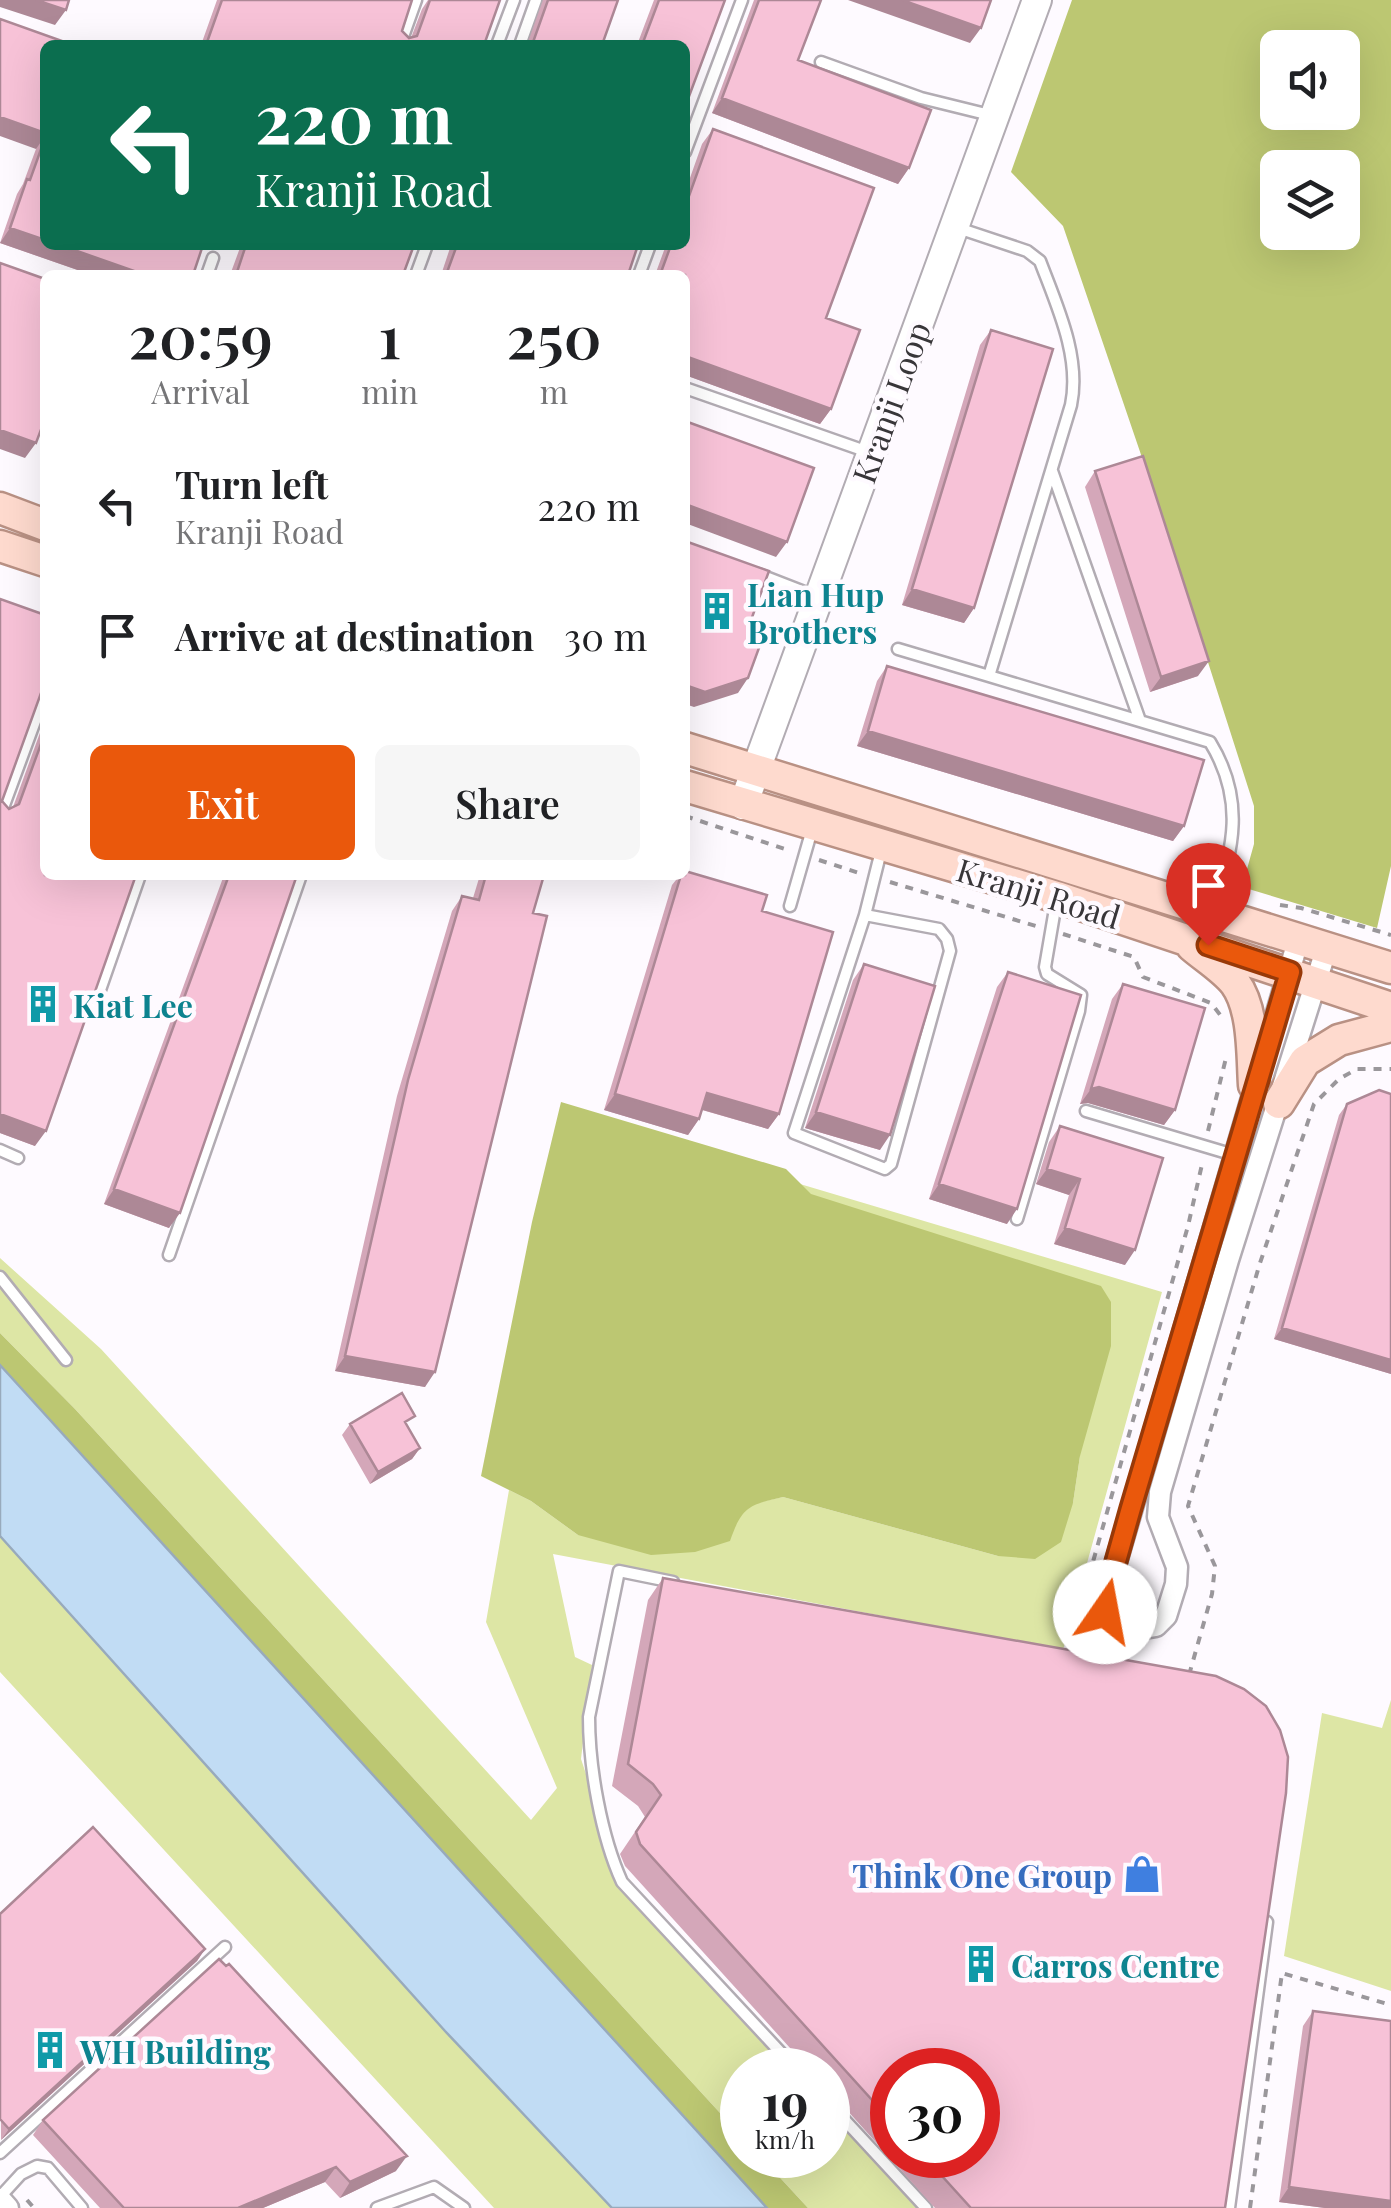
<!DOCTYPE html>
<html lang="en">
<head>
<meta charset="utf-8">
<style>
  :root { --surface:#fff; --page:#f6f6f6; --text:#202124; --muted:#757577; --accent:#ea580c }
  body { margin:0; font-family:"Playfair Display",serif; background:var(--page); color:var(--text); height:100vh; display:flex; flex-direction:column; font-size:38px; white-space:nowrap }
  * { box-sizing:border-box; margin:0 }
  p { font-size:32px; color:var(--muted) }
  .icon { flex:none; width:55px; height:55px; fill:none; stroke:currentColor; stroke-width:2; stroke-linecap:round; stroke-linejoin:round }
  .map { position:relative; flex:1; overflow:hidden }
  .drawer { position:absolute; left:40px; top:270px; width:650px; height:610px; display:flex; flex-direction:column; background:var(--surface); border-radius:15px; box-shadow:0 10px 40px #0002 }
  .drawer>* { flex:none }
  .hud { position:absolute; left:40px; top:40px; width:650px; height:210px; border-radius:15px; box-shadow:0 10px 40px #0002; background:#0b6e4f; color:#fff; overflow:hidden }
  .buttons { position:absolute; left:1260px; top:30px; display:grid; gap:20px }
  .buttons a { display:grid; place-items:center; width:100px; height:100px; border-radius:15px; background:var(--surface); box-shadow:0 10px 40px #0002; font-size:50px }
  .speed { position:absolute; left:720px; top:2048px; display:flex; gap:20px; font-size:50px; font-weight:700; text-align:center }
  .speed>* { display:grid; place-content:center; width:130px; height:130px; border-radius:50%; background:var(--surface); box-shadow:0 10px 40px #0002; line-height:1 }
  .speed small { font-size:25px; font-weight:400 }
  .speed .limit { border:15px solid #d22; background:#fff; color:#111 }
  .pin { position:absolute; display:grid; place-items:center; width:85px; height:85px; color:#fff; margin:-102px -42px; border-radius:50% 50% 50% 0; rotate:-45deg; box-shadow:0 0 10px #0007 }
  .pin .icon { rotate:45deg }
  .me { position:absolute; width:110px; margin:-55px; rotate:12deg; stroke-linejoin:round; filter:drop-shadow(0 0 8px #0008) }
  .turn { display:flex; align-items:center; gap:35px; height:210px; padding:0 50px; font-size:45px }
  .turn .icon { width:130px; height:130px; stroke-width:2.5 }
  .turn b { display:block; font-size:70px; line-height:85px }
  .eta { display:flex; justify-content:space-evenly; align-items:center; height:170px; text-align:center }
  .eta b { font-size:60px; font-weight:600; line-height:70px }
  .action { display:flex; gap:20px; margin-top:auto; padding:20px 50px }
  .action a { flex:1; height:115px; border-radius:15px; background:var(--accent); color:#fff; font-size:40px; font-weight:600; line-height:115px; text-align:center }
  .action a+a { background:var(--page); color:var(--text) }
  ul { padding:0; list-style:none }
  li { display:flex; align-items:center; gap:30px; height:130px; padding:0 50px }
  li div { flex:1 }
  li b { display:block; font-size:38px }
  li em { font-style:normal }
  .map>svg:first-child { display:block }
  .green { fill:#dde6a5 }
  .forest { fill:#bcc772; fill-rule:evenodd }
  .water { fill:#c1dcf4; stroke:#98aabc; stroke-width:2.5 }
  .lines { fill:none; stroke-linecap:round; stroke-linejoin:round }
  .lane-casing { stroke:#b2acb3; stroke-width:15 }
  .street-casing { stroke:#b2acb3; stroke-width:25 }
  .secondary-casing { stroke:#b2acb3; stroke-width:32 }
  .primary-casing { stroke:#b99184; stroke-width:35 }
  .path { stroke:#9a979b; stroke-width:4; stroke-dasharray:8 8; stroke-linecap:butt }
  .lane { stroke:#fff; stroke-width:10 }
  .street { stroke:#fff; stroke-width:20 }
  .secondary { stroke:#fff; stroke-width:28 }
  .primary { stroke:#fedace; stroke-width:30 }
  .wall { fill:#d4a7b9; fill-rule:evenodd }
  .shaded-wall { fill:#ad8896 }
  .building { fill:#f7c2d7; stroke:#ad8896; stroke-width:2.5 }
  .route-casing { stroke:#983908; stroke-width:25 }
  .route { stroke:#ea580c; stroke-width:18 }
  .labels { text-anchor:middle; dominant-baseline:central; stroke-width:9; stroke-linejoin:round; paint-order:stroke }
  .street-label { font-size:32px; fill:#383639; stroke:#fefaff }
  .culture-label { font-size:32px; font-weight:bold; fill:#0d838f; stroke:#fefaff; text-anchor:start }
  .shop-label { font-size:32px; font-weight:bold; fill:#366cbe; stroke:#fefaff; text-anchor:end }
</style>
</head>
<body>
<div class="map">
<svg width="1391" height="2208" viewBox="0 0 1391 2208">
  <rect width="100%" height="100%" fill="#fefaff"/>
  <path class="green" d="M800,1184L1162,1292L1063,1650L553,1554L575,1657L592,1665L581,1759L622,1882L797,2070H742V2137L75,1409L0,1333V1258L101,1349L531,1820L557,1788L486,1622L509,1490L531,1501L578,1535L739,1515L751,1504L783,1497L998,1556L1073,1503L1080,1456Z
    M0,1536L445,2031L612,2208H494L0,1672Z
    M1391,1700V1991L1284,1956L1322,1713L1382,1728Z
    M828,2102L926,2208H808L759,2155H828Z"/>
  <path class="forest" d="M1072,0H1391V866L1377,928L1242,887L1254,844V806L1150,481L1063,226L1011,172ZM1278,48H1342V112H1278ZM1278,168H1342V232H1278Z
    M561,1102L786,1169L811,1194L1101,1286L1111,1302V1346L1080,1456L1073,1503L1061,1542L1035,1559L998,1556L783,1497C748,1505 742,1507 730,1541L695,1552L651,1555L578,1535L531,1501L481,1476L532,1222Z
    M0,1333L75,1409L742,2137V2155H759L808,2208H767L0,1365Z"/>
  <path class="water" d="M0,1365L767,2208H612L445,2031L0,1536Z"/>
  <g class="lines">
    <g class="lane-casing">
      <path id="lane" d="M400,45L416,0
        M497,45L514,0
        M520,45L536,0
        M821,62L921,98L994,116
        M685,152L742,0
        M955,227L1027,251L1040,261C1057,306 1081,357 1071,405L989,676L1210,742C1245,799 1234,848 1214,907
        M207,275L213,258
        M416,275L427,245
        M639,275L650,245
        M685,388L871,453
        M1052,471L1139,718
        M758,574L817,597
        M898,649L989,676
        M0,816L45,694
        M790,906L813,826
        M865,915L794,1133L885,1169L891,1164L950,951L947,939L939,929L865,915L881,851
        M94,1007L140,875
        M1086,1111L1234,1155
        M0,1150L18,1158
        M1017,1219L1079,1011L1081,995L1047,974L1045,967L1056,903
        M169,1255L301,875
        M0,1277L66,1360
        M673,1582L619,1571L589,1717C589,1767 601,1836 622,1882L797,2070
        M1098,1664L1109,1619
        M828,2102L926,2208
        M0,2153L225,1947
        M0,2197L21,2174L37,2166L48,2168L82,2208
        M377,2208L434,2187L464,2208
        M1229,2208L1267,1922"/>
    </g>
    <g class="street-casing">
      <path id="street" d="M1298,941L1109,1586L1105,1612L1114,1622L1144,1628L1156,1626L1166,1616L1176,1584L1177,1567L1158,1517L1160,1492L1228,1260L1326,950
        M0,2199L8,2208"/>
    </g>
    <g class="secondary-casing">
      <path id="secondary" d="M743,805L1037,0"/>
    </g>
    <g class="primary-casing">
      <path id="primary" d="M0,508L45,525
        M0,546L45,561
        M685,748L1391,968
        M685,786L1057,897L1391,1008
        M1192,946C1206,958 1224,969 1235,983C1254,1009 1252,1054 1254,1085
        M1279,1103L1305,1061L1339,1040L1391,1026"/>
    </g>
    <path class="path" d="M685,816L791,851
      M819,860L862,874
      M890,882L1039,927
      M1280,905L1301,908L1391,935
      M1063,934L1134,957L1143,977L1211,1003L1221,1016
      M1208,1131L1226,1058
      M1073,1652L1069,1646L1072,1636L1188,1226L1203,1160
      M1189,1675L1212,1594L1215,1566L1188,1506L1260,1263L1314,1104L1339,1079L1357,1069H1391
      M27,2200L34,2208
      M1250,2208L1282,1973L1391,2005"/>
    <use href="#lane" class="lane"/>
    <use href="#street" class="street"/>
    <use href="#secondary" class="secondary"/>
    <use href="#primary" class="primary"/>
  </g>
  <path class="wall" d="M217,0H412L402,31L409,38H411L422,9L428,0H500L484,45H201Z
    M543,0H618L602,45H527Z
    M654,0H725L685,45H637Z
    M754,0H821L798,60L909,168L898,184L712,113Z
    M45,45V245L193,275H92L0,243L17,194L23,184L36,149Z
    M713,129L826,318L831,409L820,424L685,375V275H655L666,245H685V192L702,144Z
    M241,245H414L403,275H230Z
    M451,245H634L628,275H441Z
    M991,330L974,608L964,623L902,605L980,345Z
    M1095,471L1198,676L1150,692L1085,487Z
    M0,599L44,686L2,801L9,809L13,807L45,719V875L35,1146L0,1133Z
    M887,666L1184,826L1173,841L857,746L877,681Z
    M224,875H297L169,1228L104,1204Z
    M480,875H544L533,913L425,1387L335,1371L397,1096L452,911L462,896L473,898Z
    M680,875H685L762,911L779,1114L768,1129L702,1110L699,1119L688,1135L604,1110L672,885Z
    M864,964L880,1150L805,1128L853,980Z
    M1008,972L1007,1224L929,1199L997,987Z
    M1123,984L1175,1110L1164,1125L1088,1103L1080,1104L1112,999Z
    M1347,1104L1391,1374L1274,1339L1339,1115Z
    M1060,1126L1125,1265L1054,1244L1069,1195L1036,1184L1049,1142Z
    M350,1424L408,1426L420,1448L412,1459L370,1484L342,1435Z
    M663,1578L1225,2208H935L828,2089V2070H810L625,1866L620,1854L645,1817L638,1806L612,1786L648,1600ZM892,2070L978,2155H892Z
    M0,1914L205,1949L197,1961L1,2140Z
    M1313,2011L1391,2208H1325L1279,2202L1303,2026Z
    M43,2120L396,2171L340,2198L325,2182L263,2208H100L33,2135Z"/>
  <path class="shaded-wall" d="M0,0H36L66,10L55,25L0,7Z
    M848,0H902L981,28L970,43Z
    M722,98L909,168L898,184L712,113Z
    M0,117L45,133V136L36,149L0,136Z
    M10,228L45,240V245H60L134,271L131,275H92L0,243Z
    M685,356L831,409L820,424L685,375Z
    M0,430L36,443L25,458L0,449Z
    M685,504L787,542L776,557L685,523Z
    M912,589L974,608L964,623L902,605Z
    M1209,661L1198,676L1150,692L1161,677Z
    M748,678L738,693L694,707L685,704V685Z
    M868,731L1184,826L1173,841L857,746Z
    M1099,1087L1175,1110L1164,1125L1088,1103L1080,1104L1091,1089Z
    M707,1093L779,1114L768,1129L696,1108Z
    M615,1094L699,1119L688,1135L604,1110Z
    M816,1112L890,1135L880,1150L805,1128Z
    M0,1114L46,1131L35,1146L0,1133Z
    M1047,1169L1080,1179L1069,1195L1036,1184Z
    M939,1184L1017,1209L1007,1224L929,1199Z
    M114,1189L180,1213L169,1228L104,1204Z
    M1065,1228L1135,1250L1125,1265L1054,1244Z
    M1282,1328L1391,1360V1374L1274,1339Z
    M345,1356L435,1372L425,1387L335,1371Z
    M420,1448L412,1459L370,1484L378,1472Z
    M205,1949L197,1961L1,2140L9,2129Z
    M407,2156L396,2171L340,2198L350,2182Z
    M336,2167L325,2182L263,2208H238Z
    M1289,2187L1391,2201V2208H1325L1279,2202Z"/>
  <path class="building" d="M36,0H69L66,10Z
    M222,0H412L402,31L409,38L417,36L430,0H500L484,45H206Z
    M548,0H618L602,45H532Z
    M659,0H725L685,107V45H642Z
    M759,0H821L798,60L931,110L909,168L722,98Z
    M902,0H991L981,28Z
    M0,19L73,45H45V133L0,117Z
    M713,129L874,188L826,318L860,330L831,409L685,356V275H660L671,245H685V207Z
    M45,138V240L10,228L27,179L30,180Z
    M60,245H203L193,275H132L134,271Z
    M246,245H414L403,275H236Z
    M457,245H634V247L637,248L628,275H446Z
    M0,263L45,279V419L36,443L0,430Z
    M991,330L1053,349L974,608L912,589Z
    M685,421L814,468L787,542L685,504Z
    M1143,456L1209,661L1161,677L1095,471Z
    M685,541L769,571L751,620L767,626L748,678L705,692L685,685Z
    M0,599L45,615V682L2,801L9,809L19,804L45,733V875H136L46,1131L0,1114Z
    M887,666L1204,760L1184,826L868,731Z
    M685,871L767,895L762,911L833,932L779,1114L707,1093L699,1119L615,1094L681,875H685Z
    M229,875H297L180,1213L114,1189Z
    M486,875H544L533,913L547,916L435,1372L345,1356L408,1080L462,896L479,900Z
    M864,964L935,986L890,1135L816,1112Z
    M1008,972L1081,995L1017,1209L939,1184Z
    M1123,984L1205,1008L1175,1110L1099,1087L1091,1089Z
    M1379,1090L1391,1094V1360L1282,1328L1347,1104Z
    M1060,1126L1163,1158L1135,1250L1065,1228L1080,1179L1047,1169Z
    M402,1393L415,1416L405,1422L420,1448L378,1472L350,1424Z
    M663,1578L1216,1676L1244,1689L1266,1706L1280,1730L1288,1757L1286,1793L1225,2208H971L923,2155H978V2070H892V2122L640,1844L636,1832L661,1795L653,1784L628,1764Z
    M93,1827L205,1949L9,2129L0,2119V1914Z
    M219,1959L226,1966L229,1964L407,2156L350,2182L336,2167L238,2208H124L43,2120Z
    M1313,2011L1391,2021V2201L1289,2187Z"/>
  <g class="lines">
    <g class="route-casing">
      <path id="route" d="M1105,1612L1109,1586L1131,1508L1290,972L1208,945"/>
    </g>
    <use href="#route" class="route"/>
  </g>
  <defs>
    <g id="building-bare" transform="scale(3)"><path d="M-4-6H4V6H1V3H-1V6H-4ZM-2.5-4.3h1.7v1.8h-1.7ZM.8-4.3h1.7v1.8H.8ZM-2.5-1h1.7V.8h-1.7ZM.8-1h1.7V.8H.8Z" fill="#0f9aa8" stroke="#fefaff" stroke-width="2.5" paint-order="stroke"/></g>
    <g id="shop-bare" transform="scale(3)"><path d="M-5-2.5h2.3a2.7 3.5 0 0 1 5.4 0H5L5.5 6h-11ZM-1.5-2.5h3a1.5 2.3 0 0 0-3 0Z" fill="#3f7fe0" stroke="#fefaff" stroke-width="2.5" paint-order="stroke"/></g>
  </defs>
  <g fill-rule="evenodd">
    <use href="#building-bare" x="717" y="611"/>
    <use href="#building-bare" x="43" y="1004"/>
    <use href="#shop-bare" x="1142" y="1874"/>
    <use href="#building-bare" x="981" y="1964"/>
    <use href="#building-bare" x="50" y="2050"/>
  </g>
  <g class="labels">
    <g class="street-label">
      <text transform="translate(890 402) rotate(-70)">Kranji Loop</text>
      <text transform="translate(1039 892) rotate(17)">Kranji Road</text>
    </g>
    <g class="culture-label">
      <text x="747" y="593">Lian Hup<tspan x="747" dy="37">Brothers</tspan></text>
      <text x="73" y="1004">Kiat Lee</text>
      <text x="1011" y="1964">Carros Centre</text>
      <text x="80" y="2050">WH Building</text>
    </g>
    <g class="shop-label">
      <text x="1112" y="1874">Think One Group</text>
    </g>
  </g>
</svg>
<div class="buttons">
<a><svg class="icon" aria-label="sound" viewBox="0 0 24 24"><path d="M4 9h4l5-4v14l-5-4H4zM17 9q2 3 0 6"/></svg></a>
<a><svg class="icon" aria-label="layers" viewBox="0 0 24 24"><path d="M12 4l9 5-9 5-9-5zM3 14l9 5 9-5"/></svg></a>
</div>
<div class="speed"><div>19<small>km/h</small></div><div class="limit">30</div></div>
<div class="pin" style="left:1208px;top:945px;background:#d93025"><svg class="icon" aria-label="arrive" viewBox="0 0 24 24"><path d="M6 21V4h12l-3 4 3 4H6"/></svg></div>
<svg class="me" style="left:1105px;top:1612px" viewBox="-20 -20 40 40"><circle r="19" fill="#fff"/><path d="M0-13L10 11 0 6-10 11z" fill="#ea580c"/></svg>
<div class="hud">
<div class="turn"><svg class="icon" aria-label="left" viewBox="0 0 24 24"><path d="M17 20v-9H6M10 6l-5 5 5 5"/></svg><div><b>220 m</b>Kranji Road</div></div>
</div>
<section class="drawer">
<div class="eta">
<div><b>20:59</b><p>Arrival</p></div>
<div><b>1</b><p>min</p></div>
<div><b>250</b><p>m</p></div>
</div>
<ul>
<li><svg class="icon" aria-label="left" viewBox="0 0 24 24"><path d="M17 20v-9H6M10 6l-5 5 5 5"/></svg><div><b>Turn left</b><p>Kranji Road</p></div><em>220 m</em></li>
<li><svg class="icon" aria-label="arrive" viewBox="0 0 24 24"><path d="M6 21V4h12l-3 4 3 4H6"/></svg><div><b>Arrive at destination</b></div><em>30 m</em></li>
</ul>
<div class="action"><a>Exit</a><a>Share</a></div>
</section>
</div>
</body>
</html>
